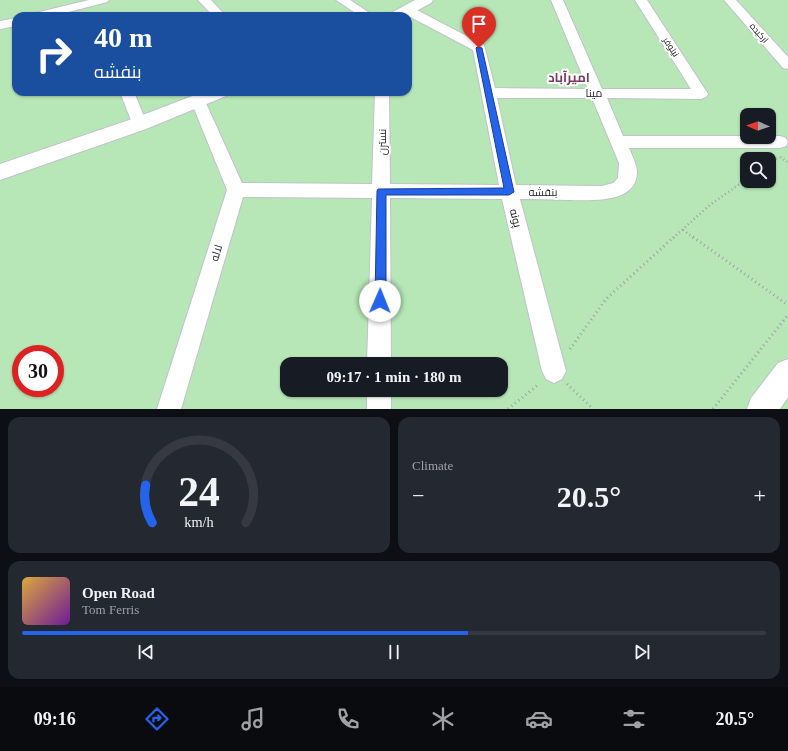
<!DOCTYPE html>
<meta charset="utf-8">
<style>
:root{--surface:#171b24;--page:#242831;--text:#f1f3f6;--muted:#9ea1a6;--line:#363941;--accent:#2563eb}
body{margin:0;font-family:"Times New Roman",Cairo,serif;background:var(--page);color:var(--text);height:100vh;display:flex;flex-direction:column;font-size:15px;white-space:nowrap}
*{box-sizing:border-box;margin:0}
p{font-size:13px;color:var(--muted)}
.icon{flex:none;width:22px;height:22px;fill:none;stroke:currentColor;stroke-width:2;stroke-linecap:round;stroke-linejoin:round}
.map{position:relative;height:409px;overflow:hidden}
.drawer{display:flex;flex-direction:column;gap:8px;padding:8px;background:#0d0f14;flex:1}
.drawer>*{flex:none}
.guide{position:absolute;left:12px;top:12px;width:400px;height:84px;border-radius:12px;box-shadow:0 1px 3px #0004;background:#1a4fa0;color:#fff;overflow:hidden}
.needle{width:26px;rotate:272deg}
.buttons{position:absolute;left:740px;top:108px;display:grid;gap:8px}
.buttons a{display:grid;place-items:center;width:36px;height:36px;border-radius:8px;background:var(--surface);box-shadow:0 1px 3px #0004;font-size:20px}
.speed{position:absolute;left:12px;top:345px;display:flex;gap:8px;font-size:20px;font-weight:700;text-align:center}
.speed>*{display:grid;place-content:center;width:52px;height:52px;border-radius:50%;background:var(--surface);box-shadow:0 1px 3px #0004;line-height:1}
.speed .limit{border:6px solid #d22;background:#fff;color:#111}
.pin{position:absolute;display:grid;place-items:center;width:34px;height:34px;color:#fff;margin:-41px -17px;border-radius:50% 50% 50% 0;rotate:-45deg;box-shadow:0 0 4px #0007}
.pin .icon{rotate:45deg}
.me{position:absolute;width:44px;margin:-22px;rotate:1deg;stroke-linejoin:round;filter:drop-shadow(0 0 3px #0008)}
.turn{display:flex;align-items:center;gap:14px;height:84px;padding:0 16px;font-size:18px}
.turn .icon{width:52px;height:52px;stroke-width:2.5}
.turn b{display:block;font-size:28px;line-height:34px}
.big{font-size:30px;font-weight:700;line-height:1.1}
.drawer .tile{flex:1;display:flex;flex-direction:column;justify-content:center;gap:6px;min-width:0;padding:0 14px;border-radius:12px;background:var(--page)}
.drawer .dial{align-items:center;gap:0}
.dial svg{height:104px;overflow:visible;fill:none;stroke:var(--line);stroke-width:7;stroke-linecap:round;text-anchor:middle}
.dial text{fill:var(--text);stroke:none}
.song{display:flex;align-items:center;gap:12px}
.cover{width:48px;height:48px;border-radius:6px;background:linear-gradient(135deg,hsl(40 70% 55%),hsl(280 70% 35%))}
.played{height:4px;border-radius:2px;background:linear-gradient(90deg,var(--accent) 60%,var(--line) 60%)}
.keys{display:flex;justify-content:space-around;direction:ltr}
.heat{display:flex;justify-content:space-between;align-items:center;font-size:22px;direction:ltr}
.drawer .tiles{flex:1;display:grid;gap:8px;grid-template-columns:1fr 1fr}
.tile:last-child{grid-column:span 2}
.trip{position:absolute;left:280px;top:357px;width:228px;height:40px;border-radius:12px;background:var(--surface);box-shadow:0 1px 3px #0004;font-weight:700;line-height:40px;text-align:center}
.tabs{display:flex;height:64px;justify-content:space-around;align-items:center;background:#090b0e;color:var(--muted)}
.tabs .icon{width:28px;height:28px}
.tabs .selected{color:var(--accent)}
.tabs b{font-size:18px;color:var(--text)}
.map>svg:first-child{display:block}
.green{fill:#b7e7b7;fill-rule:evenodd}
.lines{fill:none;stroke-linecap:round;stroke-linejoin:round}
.minor-casing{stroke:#c0c2ca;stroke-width:2}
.tertiary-casing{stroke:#c0c2ca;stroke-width:2}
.primary-casing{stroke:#c0c2ca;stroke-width:2}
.path-far1{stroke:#a0a1a7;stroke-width:2.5;stroke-dasharray:1 3;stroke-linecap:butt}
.path{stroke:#a0a1a7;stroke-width:3;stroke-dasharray:1 3.5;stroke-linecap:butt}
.minor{fill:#fff;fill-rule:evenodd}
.tertiary{fill:#fff;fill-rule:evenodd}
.primary{fill:#fff;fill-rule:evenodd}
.route{fill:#2563eb;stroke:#184099}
.labels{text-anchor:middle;stroke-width:4;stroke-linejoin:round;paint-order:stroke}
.far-street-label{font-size:9px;fill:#252528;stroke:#fff}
.street-label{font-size:11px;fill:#252528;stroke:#fff}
.far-district-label{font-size:13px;font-weight:bold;fill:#7a3b61;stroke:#fff}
</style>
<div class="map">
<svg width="788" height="409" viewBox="0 0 788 409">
<rect width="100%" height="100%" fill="#ebedf5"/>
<path class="green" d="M0,0H788V409H0ZM16,16H408V92H16ZM747,115H769V137H747ZM747,159H769V181H747ZM21,354H55V388H21ZM287,364H501V390H287Z"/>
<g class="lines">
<defs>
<g id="minor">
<path d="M89,0H109L107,2L53,16H33L35,13Z"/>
<path d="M198,0H211L226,16H213Z"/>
<path d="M336,0H350L374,16H360Z"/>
<path d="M551,0H563L602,89H691L635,0H647L708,94L706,97L701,99L607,98L623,136H780L786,138L788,142L786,146L780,148H629C632,155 636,163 637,171C638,205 588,200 566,200C551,199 535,199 520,199L566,371L562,379L554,383L546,379L542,371L502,199L390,198L391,364H367L372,198L243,197L181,409H157L227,190L191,101L193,98L198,96L203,98L205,101L242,183L372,184L375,92H389L390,184L499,185L473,50L403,13L401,10L403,7H411L484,45L495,88L588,89ZM497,98H592L619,163L618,178L613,183L602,186L516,185Z"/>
<path d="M724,0H736L788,57V69L783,68Z"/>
<path d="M16,18V26L0,29V21Z"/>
<path d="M120,92H134L147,124L144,128L139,129L134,128Z"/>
<rect x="367" y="390" width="24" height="19"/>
</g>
<g id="tertiary">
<path d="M415,0H433L431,3L407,16H389L391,13Z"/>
<path d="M203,92H229L226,96L146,129L0,180V164L132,119Z"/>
</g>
<path id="primary" d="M788,359V397L780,409H747L751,398L778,363Z"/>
</defs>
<use href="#minor" class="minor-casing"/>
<use href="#tertiary" class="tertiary-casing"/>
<use href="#primary" class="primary-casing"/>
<g class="path-far1">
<path d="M780,157L788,162"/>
<path d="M769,163L777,158"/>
<path d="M683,230L694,238"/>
<path d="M673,238L711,204L747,179"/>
</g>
<g class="path">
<path d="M693,237L788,305"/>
<path d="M570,349L606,299L674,237"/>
<path d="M567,384L593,409"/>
<path d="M508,409L539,384"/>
<path d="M713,409L788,315"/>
</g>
<use href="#minor" class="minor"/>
<use href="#tertiary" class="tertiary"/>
<use href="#primary" class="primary"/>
</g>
<path class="route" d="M477,47L482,48L514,192L509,195H386V301L384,305L380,306L376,305L375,301L377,191L378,189L504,188L476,48Z"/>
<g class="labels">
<g class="far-street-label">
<text transform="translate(759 33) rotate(49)" y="3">ارکیده</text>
<text transform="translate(671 47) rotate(57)" y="3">نیلوفر</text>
</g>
<g class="street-label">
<text x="594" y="97">مینا</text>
<text transform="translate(382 142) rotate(-90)" y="4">نسترن</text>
<text x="543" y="196">بنفشه</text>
<text transform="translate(516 218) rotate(76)" y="4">پونه</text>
<text transform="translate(216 253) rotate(-73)" y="4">لاله</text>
</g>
<g class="far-district-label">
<text x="569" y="82">امیرآباد</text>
</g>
</g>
</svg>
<div class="buttons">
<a><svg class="needle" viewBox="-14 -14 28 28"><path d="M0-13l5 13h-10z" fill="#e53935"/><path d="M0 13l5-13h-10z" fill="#9ea1a6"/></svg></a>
<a><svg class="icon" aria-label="search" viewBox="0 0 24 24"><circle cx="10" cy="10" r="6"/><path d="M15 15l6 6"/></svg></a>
</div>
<div class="speed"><div class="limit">30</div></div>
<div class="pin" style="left:479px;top:48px;background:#d93025"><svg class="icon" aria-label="arrive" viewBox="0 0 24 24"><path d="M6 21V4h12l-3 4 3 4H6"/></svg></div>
<svg class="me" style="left:380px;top:301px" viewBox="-20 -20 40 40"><circle r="19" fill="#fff"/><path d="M0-13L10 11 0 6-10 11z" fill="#2563eb"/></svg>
<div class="trip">09:17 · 1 min · 180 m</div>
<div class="guide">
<div class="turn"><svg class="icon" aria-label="right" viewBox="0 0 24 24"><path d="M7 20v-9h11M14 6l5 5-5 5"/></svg><div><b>40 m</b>بنفشه</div></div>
</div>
</div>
<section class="drawer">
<div class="tiles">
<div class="tile dial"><svg viewBox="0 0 100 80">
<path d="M14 69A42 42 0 1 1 86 69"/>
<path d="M14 69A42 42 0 0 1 9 40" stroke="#2563eb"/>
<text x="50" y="56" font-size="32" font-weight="700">24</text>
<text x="50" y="72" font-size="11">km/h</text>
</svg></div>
<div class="tile"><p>Climate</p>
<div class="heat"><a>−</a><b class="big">20.5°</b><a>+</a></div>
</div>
<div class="tile">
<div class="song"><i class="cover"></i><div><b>Open Road</b><p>Tom Ferris</p></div></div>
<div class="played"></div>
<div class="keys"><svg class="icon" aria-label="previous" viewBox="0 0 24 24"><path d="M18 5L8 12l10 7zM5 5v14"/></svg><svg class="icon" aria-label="pause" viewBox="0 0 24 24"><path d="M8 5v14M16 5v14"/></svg><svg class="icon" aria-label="next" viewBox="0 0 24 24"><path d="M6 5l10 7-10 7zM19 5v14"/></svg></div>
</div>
</div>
</section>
<nav class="tabs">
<b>09:16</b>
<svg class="icon selected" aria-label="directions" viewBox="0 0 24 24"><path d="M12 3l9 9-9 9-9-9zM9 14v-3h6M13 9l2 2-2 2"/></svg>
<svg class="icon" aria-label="music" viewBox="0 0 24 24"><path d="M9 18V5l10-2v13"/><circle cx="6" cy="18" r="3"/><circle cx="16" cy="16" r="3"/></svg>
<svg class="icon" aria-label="phone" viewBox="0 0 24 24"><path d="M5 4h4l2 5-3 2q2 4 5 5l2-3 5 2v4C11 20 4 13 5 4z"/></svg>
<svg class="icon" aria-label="climate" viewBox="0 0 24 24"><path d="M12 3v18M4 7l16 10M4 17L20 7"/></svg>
<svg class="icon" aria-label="car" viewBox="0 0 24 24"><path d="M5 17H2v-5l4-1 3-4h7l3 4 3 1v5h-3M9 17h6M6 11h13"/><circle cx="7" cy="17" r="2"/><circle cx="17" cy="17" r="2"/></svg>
<svg class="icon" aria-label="filters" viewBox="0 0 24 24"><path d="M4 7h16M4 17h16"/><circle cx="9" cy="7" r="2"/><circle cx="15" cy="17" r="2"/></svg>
<b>20.5°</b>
</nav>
